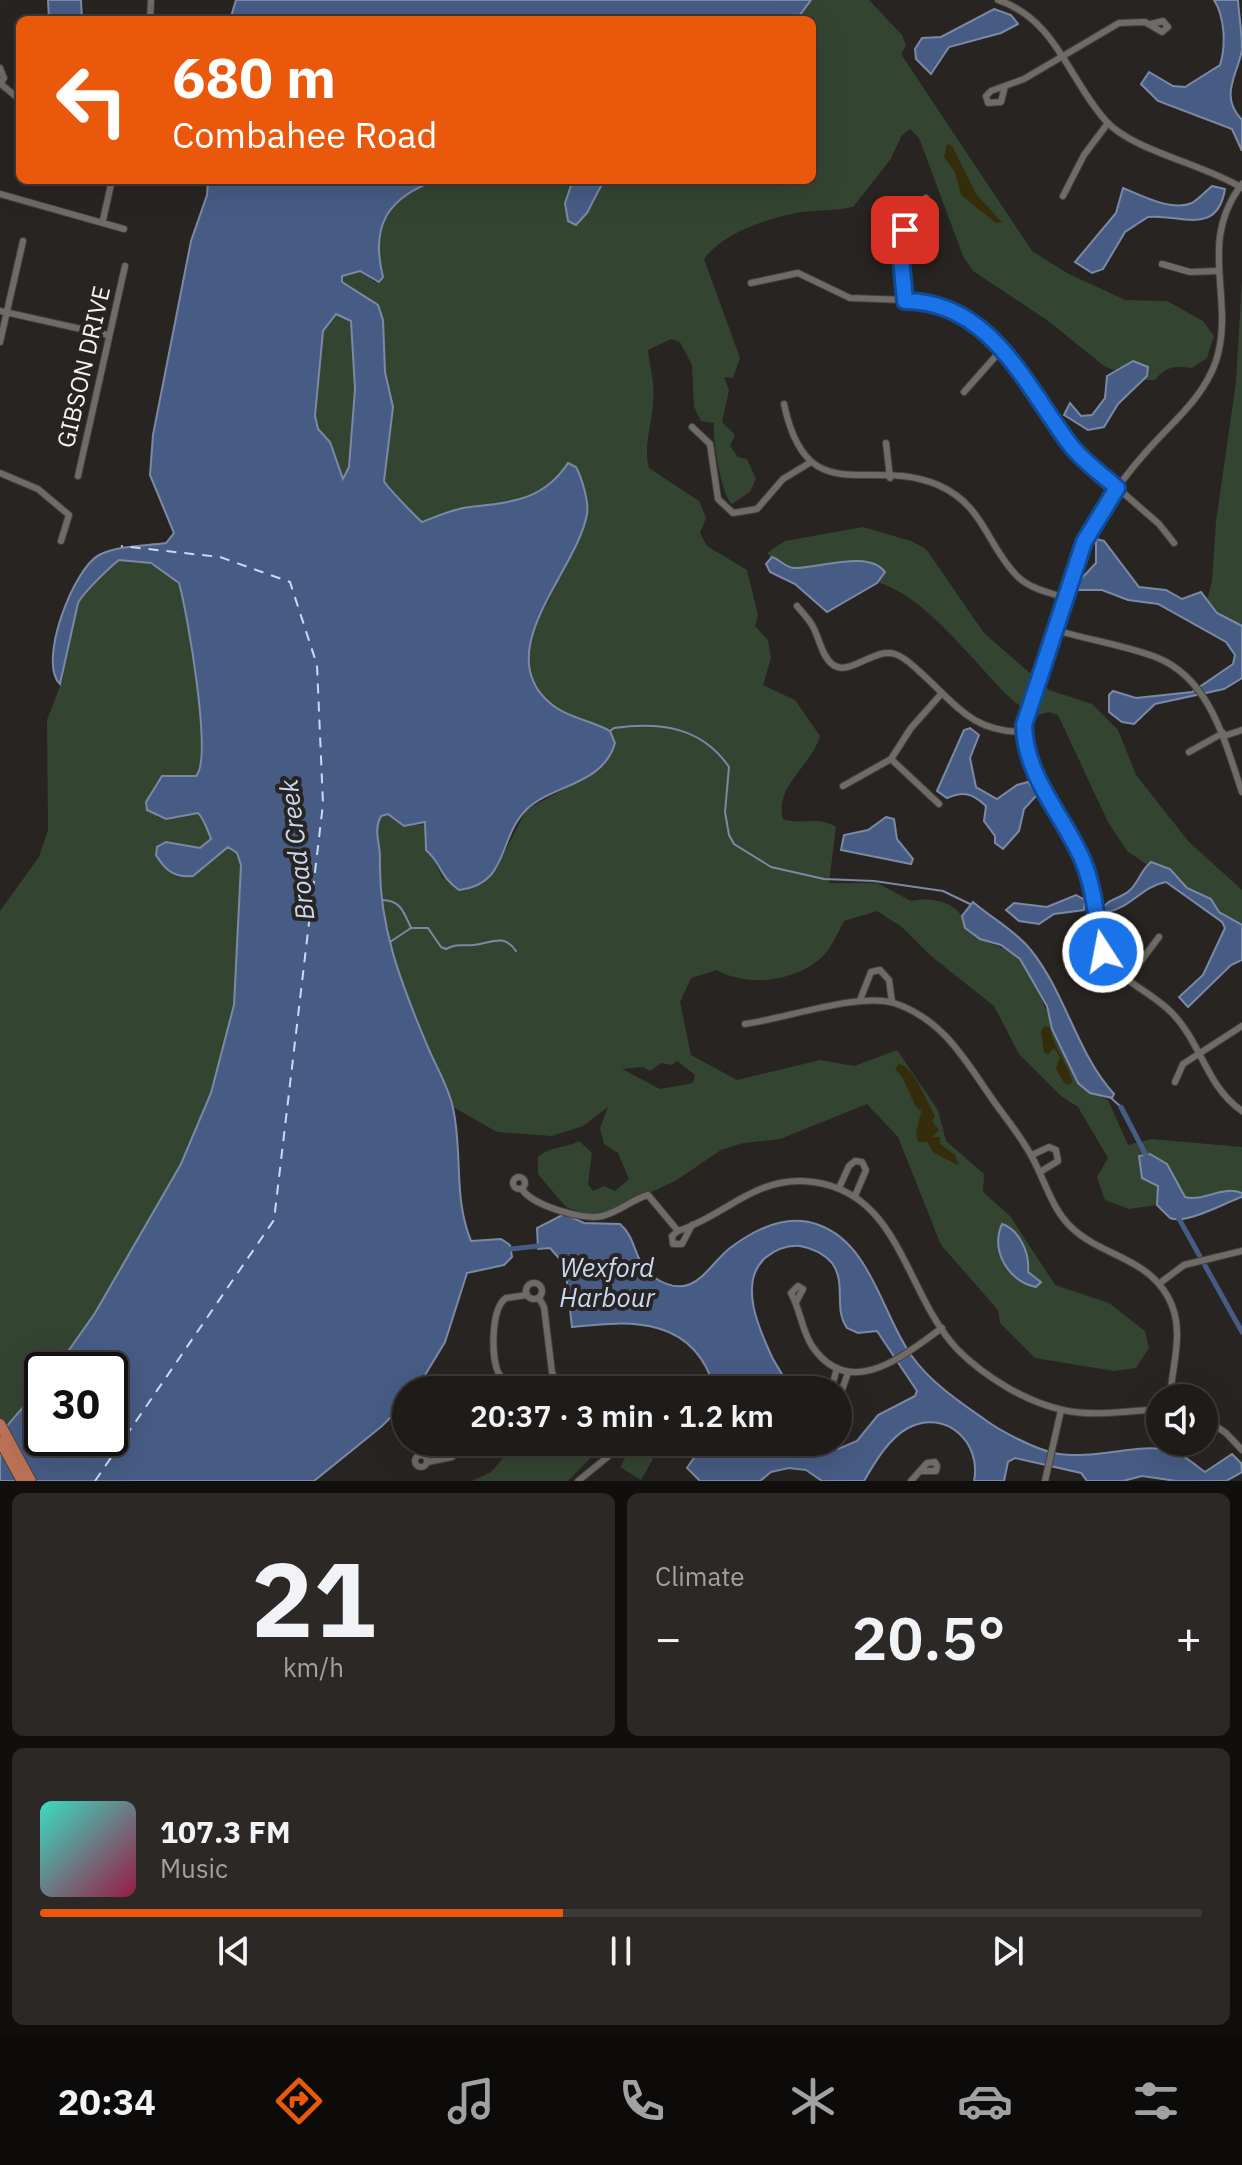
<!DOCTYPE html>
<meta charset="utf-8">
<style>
:root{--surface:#1e1b19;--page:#2b2826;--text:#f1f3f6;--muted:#a1a1a2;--line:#3c3938;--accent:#ea580c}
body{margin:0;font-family:"IBM Plex Sans",sans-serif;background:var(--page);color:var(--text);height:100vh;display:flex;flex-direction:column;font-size:30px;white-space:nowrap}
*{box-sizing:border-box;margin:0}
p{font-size:26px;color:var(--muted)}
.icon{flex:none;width:44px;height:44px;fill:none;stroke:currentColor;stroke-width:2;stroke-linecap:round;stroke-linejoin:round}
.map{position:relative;height:1481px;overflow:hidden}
.panel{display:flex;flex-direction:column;gap:12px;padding:12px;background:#100f0e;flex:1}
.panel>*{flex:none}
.guide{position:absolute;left:16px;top:16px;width:800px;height:168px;border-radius:12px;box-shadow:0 8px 32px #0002,0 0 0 2px var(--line);background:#ea580c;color:#fff;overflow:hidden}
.controls{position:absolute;left:1146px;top:1384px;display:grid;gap:16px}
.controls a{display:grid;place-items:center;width:72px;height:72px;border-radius:50%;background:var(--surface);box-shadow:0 8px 32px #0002,0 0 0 2px var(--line);font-size:40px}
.speed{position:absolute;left:24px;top:1352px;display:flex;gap:16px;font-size:40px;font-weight:700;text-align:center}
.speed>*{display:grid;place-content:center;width:104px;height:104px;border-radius:50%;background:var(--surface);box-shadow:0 8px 32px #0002,0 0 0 2px var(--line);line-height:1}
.speed .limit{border:4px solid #111;border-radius:12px;background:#fff;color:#111}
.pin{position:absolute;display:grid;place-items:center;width:68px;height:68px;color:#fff;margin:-34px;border-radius:16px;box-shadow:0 4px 12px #0006}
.me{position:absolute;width:88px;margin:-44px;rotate:349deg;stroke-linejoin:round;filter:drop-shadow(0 0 6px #0008)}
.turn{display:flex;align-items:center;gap:28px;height:168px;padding:0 24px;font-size:36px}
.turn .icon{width:104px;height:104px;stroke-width:2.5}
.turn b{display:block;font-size:56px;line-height:68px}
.big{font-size:60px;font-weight:600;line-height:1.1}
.panel .widget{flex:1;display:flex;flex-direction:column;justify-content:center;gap:12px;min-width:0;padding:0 28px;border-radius:12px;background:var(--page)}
.panel .dial{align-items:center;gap:0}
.dial b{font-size:104px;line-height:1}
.song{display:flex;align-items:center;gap:24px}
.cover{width:96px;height:96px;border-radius:12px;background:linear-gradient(135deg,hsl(170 70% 55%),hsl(340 70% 35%))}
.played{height:8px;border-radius:4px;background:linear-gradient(90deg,var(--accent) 45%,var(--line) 45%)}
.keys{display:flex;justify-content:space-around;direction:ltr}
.heat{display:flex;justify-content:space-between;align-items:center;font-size:44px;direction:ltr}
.panel .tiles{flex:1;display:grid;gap:12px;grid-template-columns:1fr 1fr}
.widget:last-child{grid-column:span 2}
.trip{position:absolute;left:392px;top:1376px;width:460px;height:80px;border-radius:40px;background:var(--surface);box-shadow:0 8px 32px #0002,0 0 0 2px var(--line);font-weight:600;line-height:80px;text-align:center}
.tabs{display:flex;height:128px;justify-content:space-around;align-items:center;background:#0c0b0a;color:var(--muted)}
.tabs .icon{width:56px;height:56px}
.tabs .on{color:var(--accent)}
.tabs b{font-size:36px;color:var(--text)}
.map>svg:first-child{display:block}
.green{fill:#334530;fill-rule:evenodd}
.sand{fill:#342c0b}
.water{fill:#475c85;stroke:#7c89a5;stroke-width:2;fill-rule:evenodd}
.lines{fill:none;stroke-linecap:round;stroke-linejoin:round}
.stream{stroke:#7c89a5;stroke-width:2}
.canal{stroke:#475c85;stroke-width:5}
.ferry{stroke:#cad9f4;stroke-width:2;stroke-dasharray:10 8;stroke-linecap:butt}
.minor-casing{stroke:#43403d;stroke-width:8}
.motorway-casing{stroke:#43403d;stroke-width:12}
.minor{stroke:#6f6b67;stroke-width:6}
.motorway{stroke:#bc7257;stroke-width:10}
.route-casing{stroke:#114b97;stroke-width:20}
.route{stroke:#1a73e8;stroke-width:14}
.labels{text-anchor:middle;stroke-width:8;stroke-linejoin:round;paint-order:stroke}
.street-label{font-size:24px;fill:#f6f3f1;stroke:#282421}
.water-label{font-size:26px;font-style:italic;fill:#cad9f4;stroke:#282421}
</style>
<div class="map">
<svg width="1242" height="1481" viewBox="0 0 1242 1481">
<rect width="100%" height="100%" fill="#282421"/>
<g class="green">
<path d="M811,0H869L902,35L906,46L901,54L1032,251L1067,273L1125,300L1167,301L1203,321L1214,336L1207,358L1192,368C1174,366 1166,366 1155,380H1138L1104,366L1047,320L973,271L963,256L919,138L910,129L902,135L890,160L853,207C835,211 819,210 801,212C769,218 724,232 704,259L740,358L733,378L724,377L729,390L722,422L735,435L730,446L738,457L747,459L756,479L750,492L732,504C721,495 712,437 714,423L701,421L694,407L692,365L680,342L671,339L648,350C650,368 655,384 653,402C652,426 643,445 649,468L699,501L706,518L700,533L707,546L747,570L758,615L755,626L768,640L771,658L763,685L795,700L820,736C811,767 774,786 783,819C802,826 817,815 836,827L829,883H877L911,901C926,897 952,900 961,915C964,921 962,926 968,931C987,949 1008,940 1027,970C1055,1012 1057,1080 1108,1100L1128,1145L1151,1139L1242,1147V1198C1219,1202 1200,1218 1177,1221L1157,1205L1129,1209L1105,1200L1097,1177L1108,1158L1078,1107L1061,1096L1019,1054L994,1006L931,956L902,927L877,911L844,921C838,932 830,951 820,959C793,982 746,987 717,970L691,978L680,1002L691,1055L737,1080L820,1060L854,1066L897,1050L938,1110L946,1141L984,1174L983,1192L1010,1216L1055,1285L1109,1303L1145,1331L1149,1348L1136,1368L1114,1371L1035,1358L1000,1323L998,1310L941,1245L898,1137L867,1104L780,1139L743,1143L721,1150L677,1180L606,1213L588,1215L566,1207L538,1174V1157C551,1146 564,1149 579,1141L592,1153L588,1184L593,1191L604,1186L615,1191L629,1179L618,1153L604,1144L600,1128L608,1107L583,1126L552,1136L497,1132L453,1107L389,948L378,891L380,852L376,825L381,816L388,814L404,826L428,824L424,840L443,879L496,869L526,810L593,773L600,725L559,710L546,701L533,679L527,655L530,633L549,600L587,511L568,464C543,501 511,502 470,507C454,508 438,517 422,522C417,518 386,486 384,481L393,407L385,372L383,320L361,293L342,282V275L360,271L375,282L383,277C352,155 498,180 573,180L565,203L587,213L604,180H812V20H796ZM677,1061L695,1075L693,1083L660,1089L622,1069L643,1067L650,1071L661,1063L672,1065Z"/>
<path d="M1242,279V634L1204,610L1212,582L1216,521L1236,382Z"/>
<path d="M336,314L351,320L355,389L349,467L343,479L330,442L318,429L315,416L323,331Z"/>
<path d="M863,527L911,541L926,549L984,633L1049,690L1092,704L1118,730L1136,775L1189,842L1242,890V940L1207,905L1127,851L1108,822L1058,715L1049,712L1035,716C1007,700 991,677 969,654C947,630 919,600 890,587C857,572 816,573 781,569L767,553L785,541Z"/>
<path d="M119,560C144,559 175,569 183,594C185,630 218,754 196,776L170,775L157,817L166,819L198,813L211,838L200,848L166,842L156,855C185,904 199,857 228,847L236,853L241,865L234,1005L211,1093L181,1164L95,1313L55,1370H42V1385L0,1434V911L39,857L48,830L47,720L62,681L78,603C83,593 110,567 119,560Z"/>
<path d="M517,1442H606L568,1481H472L491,1472Z"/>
<path d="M632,1446L653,1459L641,1480L620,1467Z"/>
</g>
<g class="sand">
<path d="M947,144L952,146L976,194L1002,222L996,223L961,195L955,172L944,157Z"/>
<path d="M1045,1026L1050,1028C1053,1046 1067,1062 1072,1081L1070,1085L1065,1084L1056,1069L1060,1057L1054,1048L1048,1055L1044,1052L1041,1031Z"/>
<path d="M899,1064C914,1066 927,1103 935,1116L932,1121L939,1130L932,1137H940V1144L955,1155L959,1166L933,1152L927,1142H918L916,1133L922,1108L919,1110C909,1099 908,1080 895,1069Z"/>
</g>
<g class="water">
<path d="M48,0H81L82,20H49Z"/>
<path d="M236,0H811L796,20H230Z"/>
<path d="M1214,0H1238C1239,16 1242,32 1242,50C1237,76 1219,96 1242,120V151L1232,129L1158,101L1141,84L1149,72L1173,86L1185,87L1220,65C1226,46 1225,17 1214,0Z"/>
<path d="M994,9L1011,15L1018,24L1001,33L949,47L931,74L916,59L915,49L922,38L941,37Z"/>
<path d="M208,180H437C388,197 370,225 383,277L379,282L360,271L342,276V282L378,305L383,320L385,372L393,407L384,481C386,486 417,518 422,522C438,516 455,508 470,507C511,502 543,501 568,463L576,467C582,478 589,502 587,514C577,571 489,651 550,703C567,718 591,720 610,731L615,743C603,785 554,784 527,809C497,838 510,884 459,890C438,875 443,865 426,850L425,822L404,826L388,814L381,816C373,831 380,842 380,858C378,925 401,983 427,1045C435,1065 449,1087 453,1108C463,1153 453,1197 471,1241L501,1239L510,1245L512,1257L504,1265L467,1273L445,1342L416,1390H406V1402L382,1426L314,1481H0V1434L42,1385V1438H110V1370H55L95,1313L181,1164L211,1093L234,1005L241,865L237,853L228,847L193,876C174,878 165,870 156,855L157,847L166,842L200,848L211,839C209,833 202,816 198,813L166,819L147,810L146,802L162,776H196C213,759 187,611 179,583L151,563L119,560C110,567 83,593 78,603L60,684C37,662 74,568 99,555C119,545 145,546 166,543L174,533L150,475L153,435L191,241L207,195ZM336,314L351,321L355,389L349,467L343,479L330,442L318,429L315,416L323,331Z"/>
<path d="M573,180H604L587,213L576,225L568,221L565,203Z"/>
<path d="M1212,186L1225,189C1217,238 1178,213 1148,217L1125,232L1103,269L1092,273L1075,262L1116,213L1123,188C1141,195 1172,212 1192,203C1199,199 1206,191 1212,186Z"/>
<path d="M1133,361L1148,367L1147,376L1118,404L1104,427L1088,430L1064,415L1070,403L1081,416L1092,415L1105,398L1107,376Z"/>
<path d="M1096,539L1104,541L1139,587L1166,590L1182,599L1201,592L1217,613L1242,626V678L1224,689L1155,704L1134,724L1122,722L1109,712V695L1113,691L1136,698L1192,692L1233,664L1235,655L1226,642L1158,604L1128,600L1102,590H1078L1081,579L1096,563Z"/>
<path d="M772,557C779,559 786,568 794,568C816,569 869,549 885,572L877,583L827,612L795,584L770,572L766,564Z"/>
<path d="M970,728L979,735L970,758L976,787L997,799L1017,785L1028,782L1037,795L1024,809L1019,831L1003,849L995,843V836L984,821L986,806C972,793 964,791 947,798L937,791L964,730Z"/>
<path d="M886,817L894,819L897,839L913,859L911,864L841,850L844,835L868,830Z"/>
<path d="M1151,862L1170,869L1187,888L1211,899L1219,912L1242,925V960L1231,965L1188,1007L1179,997L1203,975L1225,928L1222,922L1166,882C1142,886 1131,908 1107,912L1103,909C1106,899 1121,899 1130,890C1139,882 1140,871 1151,862Z"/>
<path d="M1076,895L1085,900L1084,910L1054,914L1039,924L1019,921L1006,910L1014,903L1047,907Z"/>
<path d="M973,902C990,917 1016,931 1030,949C1066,993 1076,1052 1114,1094L1112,1098L1090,1093L1078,1083L1052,1029L1047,1006L1020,959L1001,945L980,939L965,928L962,916Z"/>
<path d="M1150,1154L1167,1164L1185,1197C1204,1202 1223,1185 1242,1193V1197C1224,1203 1186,1225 1170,1218L1157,1205L1158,1186L1142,1178L1139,1156Z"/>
<path d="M564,1214L584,1223L620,1224C638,1239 633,1264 655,1278C694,1303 707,1266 730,1248C755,1229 788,1213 819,1225C871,1244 882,1314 911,1355C929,1381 958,1401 984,1419C1000,1431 1035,1449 1054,1453C1091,1461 1139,1443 1168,1450C1182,1453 1194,1464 1205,1472L1232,1454L1241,1463L1242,1472L1226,1481H1176L1142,1476L1123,1481H1087L1081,1473L1015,1458L1008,1462L1004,1481H974C982,1443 946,1408 908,1428C889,1438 875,1462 864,1481H822L806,1470L789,1468L771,1472L760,1481H700L687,1468L705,1442H808L838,1449L857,1441L878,1415L915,1396L917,1391L877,1331L858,1333L847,1328C833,1308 847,1284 832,1263C824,1254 812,1248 800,1246C787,1245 775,1250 765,1258C738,1283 759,1329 772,1357C778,1369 786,1377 788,1390H715C695,1317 633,1320 572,1327L565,1265L550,1248L538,1249L537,1228Z"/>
<path d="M1002,1224C1020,1230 1030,1254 1028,1272L1041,1282L1036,1287C1009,1282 990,1251 1002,1224Z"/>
</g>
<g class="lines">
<g class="stream">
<path d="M610,731L614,728C659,722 701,726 729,767L725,812L729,835L734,844L771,867L824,879L874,881L943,891L970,904"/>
<path d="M382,900C401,900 404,913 411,928"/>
<path d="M390,942L411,928H428L441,947L446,949C458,943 461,946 473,945C490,944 503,932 516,951"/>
<path d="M1110,1097L1121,1107"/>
</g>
<g class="canal">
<path d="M1121,1107L1148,1159"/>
<path d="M1178,1217L1242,1332"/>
<path d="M511,1249L538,1246"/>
</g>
<path class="ferry" d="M95,1481L274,1220L323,804L317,665L290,582L220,557L121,546"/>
<defs>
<g id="minor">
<path d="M998,0C1057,20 1068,79 1106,121C1133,151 1204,164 1242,188"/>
<path d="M150,20L151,0"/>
<path d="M0,68L4,78L0,84"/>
<path d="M1,84L20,100"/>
<path d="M1005,86L1001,102L988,103L986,96L991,91L1024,79L1119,23L1145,22L1162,32L1168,27L1163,21L1151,24"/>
<path d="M1242,184C1196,244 1236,299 1216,361C1203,399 1171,423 1146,452C1122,479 1100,510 1084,542L1024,725C1026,779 1067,817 1084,864C1094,893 1092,926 1104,953C1117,980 1152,992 1172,1013C1202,1044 1206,1086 1242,1111"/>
<path d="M0,194L124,229"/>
<path d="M1063,196L1084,155L1108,123"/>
<path d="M103,220L112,180"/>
<path d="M1162,264L1190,272L1218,271"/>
<path d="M751,283L798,273L850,298L933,301L951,310L1003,348L1075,451L1159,524L1174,543"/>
<path d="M905,301C900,253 897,240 926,198"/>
<path d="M0,311L108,335"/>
<path d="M0,342L23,241"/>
<path d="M964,392L1003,348"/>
<path d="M784,404C807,513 868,455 938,485C984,505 986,544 1017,576C1030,589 1050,593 1067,598"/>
<path d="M692,427L710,444L718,499L733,513L757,509L783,479L811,462"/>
<path d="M886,443L890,478"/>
<path d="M0,473L38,489L69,515L61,541"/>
<path d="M78,476L125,266"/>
<path d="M797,606C802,612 808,618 812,625C819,636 821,655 832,664C848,678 874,647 895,654C905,657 913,666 920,672C957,705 971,732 1024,732"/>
<path d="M1056,630C1088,640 1129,646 1158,658C1211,680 1225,743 1242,792"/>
<path d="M1224,736L1242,730"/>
<path d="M1189,752L1223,733"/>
<path d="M891,759L939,804"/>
<path d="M843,786L891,759L911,728L942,693"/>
<path d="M1128,978L1159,937"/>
<path d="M860,1000L871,972L880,970L889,980L892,1002"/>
<path d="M745,1024C784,1019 859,992 894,1003C945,1020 966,1062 995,1103C1008,1121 1023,1139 1033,1159C1045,1181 1052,1209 1071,1227C1101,1256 1146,1257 1168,1297C1186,1329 1172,1364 1170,1398"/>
<path d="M1175,1082L1183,1064L1242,1026"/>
<path d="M1032,1155L1049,1147L1056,1150L1058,1161L1040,1172"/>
<circle cx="519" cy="1183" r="6"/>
<path d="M839,1188L849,1166L855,1161L862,1162L866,1170L855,1196"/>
<path d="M522,1189C531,1205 584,1221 602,1216C619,1212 633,1199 648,1195L678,1231"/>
<path d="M692,1225L682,1244H673L672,1236L678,1231C722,1217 752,1180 801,1181C901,1184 903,1293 958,1350C985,1377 1026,1402 1063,1410C1094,1417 1128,1411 1160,1409"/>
<path d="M1160,1283L1184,1265L1242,1251"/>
<circle cx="534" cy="1291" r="8"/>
<path d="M539,1298L544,1307L552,1372L559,1390"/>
<path d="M796,1302L803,1289L798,1286L791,1293C800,1309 802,1331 812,1346C850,1402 904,1355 942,1328"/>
<path d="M512,1385L528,1390"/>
<path d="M508,1390L512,1385C506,1381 501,1379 498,1372C491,1356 491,1308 506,1298L527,1295"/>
<path d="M570,1390L600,1386L610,1390"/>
<path d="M831,1390L837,1368"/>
<path d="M838,1401L848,1373"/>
<path d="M1204,1418L1226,1433L1242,1450"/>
<circle cx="421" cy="1461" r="6"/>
<path d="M428,1462L452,1457L466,1442"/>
<path d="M578,1481L610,1455L617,1442"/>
<path d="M911,1481L927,1463L935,1462L937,1466L936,1471H923"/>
<path d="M1045,1481L1061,1410"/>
</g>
<g id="motorway">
<path d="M0,1424L31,1481"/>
<path d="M0,1441L22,1481"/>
</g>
</defs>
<use href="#minor" class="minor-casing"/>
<use href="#motorway" class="motorway-casing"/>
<use href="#minor" class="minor"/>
<use href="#motorway" class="motorway"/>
</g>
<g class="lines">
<defs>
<path id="route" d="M905,230L900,247L905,301C992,301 1027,389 1072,447C1085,463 1103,475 1117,488L1084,542L1024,725C1025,777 1064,816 1083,861C1095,890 1096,922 1103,952"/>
</defs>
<use href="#route" class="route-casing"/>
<use href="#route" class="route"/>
</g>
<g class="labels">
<g class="street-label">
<text transform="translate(84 367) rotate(-77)" y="8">GIBSON DRIVE</text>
</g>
<g class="water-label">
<text transform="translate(297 850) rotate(-97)" y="9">Broad Creek</text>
<text x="607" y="1277">Wexford<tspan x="607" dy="30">Harbour</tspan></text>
</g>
</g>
</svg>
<div class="controls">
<a><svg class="icon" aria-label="sound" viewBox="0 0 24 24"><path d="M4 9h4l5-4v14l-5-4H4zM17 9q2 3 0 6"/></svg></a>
</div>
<div class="speed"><div class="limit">30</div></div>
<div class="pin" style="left:905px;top:230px;background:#d93025"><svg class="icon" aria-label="arrive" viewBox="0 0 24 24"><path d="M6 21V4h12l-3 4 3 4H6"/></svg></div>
<svg class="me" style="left:1103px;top:952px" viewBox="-20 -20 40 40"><circle r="17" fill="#1a73e8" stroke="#fff" stroke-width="3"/><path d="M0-11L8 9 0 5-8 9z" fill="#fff"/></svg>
<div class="trip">20:37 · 3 min · 1.2 km</div>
<div class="guide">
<div class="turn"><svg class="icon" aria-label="left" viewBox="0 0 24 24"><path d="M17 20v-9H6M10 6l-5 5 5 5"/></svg><div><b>680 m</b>Combahee Road</div></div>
</div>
</div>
<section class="panel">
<div class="tiles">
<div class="widget dial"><b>21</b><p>km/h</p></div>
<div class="widget"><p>Climate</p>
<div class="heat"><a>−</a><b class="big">20.5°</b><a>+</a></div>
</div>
<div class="widget">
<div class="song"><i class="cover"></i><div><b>107.3 FM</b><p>Music</p></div></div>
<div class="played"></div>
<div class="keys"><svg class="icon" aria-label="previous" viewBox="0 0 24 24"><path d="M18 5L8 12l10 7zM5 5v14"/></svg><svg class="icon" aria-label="pause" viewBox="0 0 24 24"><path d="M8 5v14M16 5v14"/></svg><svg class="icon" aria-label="next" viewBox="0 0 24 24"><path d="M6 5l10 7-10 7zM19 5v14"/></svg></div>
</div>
</div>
</section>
<nav class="tabs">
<b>20:34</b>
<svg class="icon on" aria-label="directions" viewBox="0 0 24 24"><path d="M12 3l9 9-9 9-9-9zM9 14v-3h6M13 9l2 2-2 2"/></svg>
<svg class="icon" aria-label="music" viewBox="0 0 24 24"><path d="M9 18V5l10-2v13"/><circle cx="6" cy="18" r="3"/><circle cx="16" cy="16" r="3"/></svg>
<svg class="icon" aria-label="phone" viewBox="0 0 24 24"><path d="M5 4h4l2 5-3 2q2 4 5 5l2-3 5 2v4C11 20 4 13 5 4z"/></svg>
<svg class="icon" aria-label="climate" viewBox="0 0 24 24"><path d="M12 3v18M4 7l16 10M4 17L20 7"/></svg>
<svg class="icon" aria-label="car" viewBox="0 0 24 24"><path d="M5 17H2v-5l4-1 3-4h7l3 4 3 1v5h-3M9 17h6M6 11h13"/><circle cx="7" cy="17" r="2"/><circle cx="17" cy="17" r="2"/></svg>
<svg class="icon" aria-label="filters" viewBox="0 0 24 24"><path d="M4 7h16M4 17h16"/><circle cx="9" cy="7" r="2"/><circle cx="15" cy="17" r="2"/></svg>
</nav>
